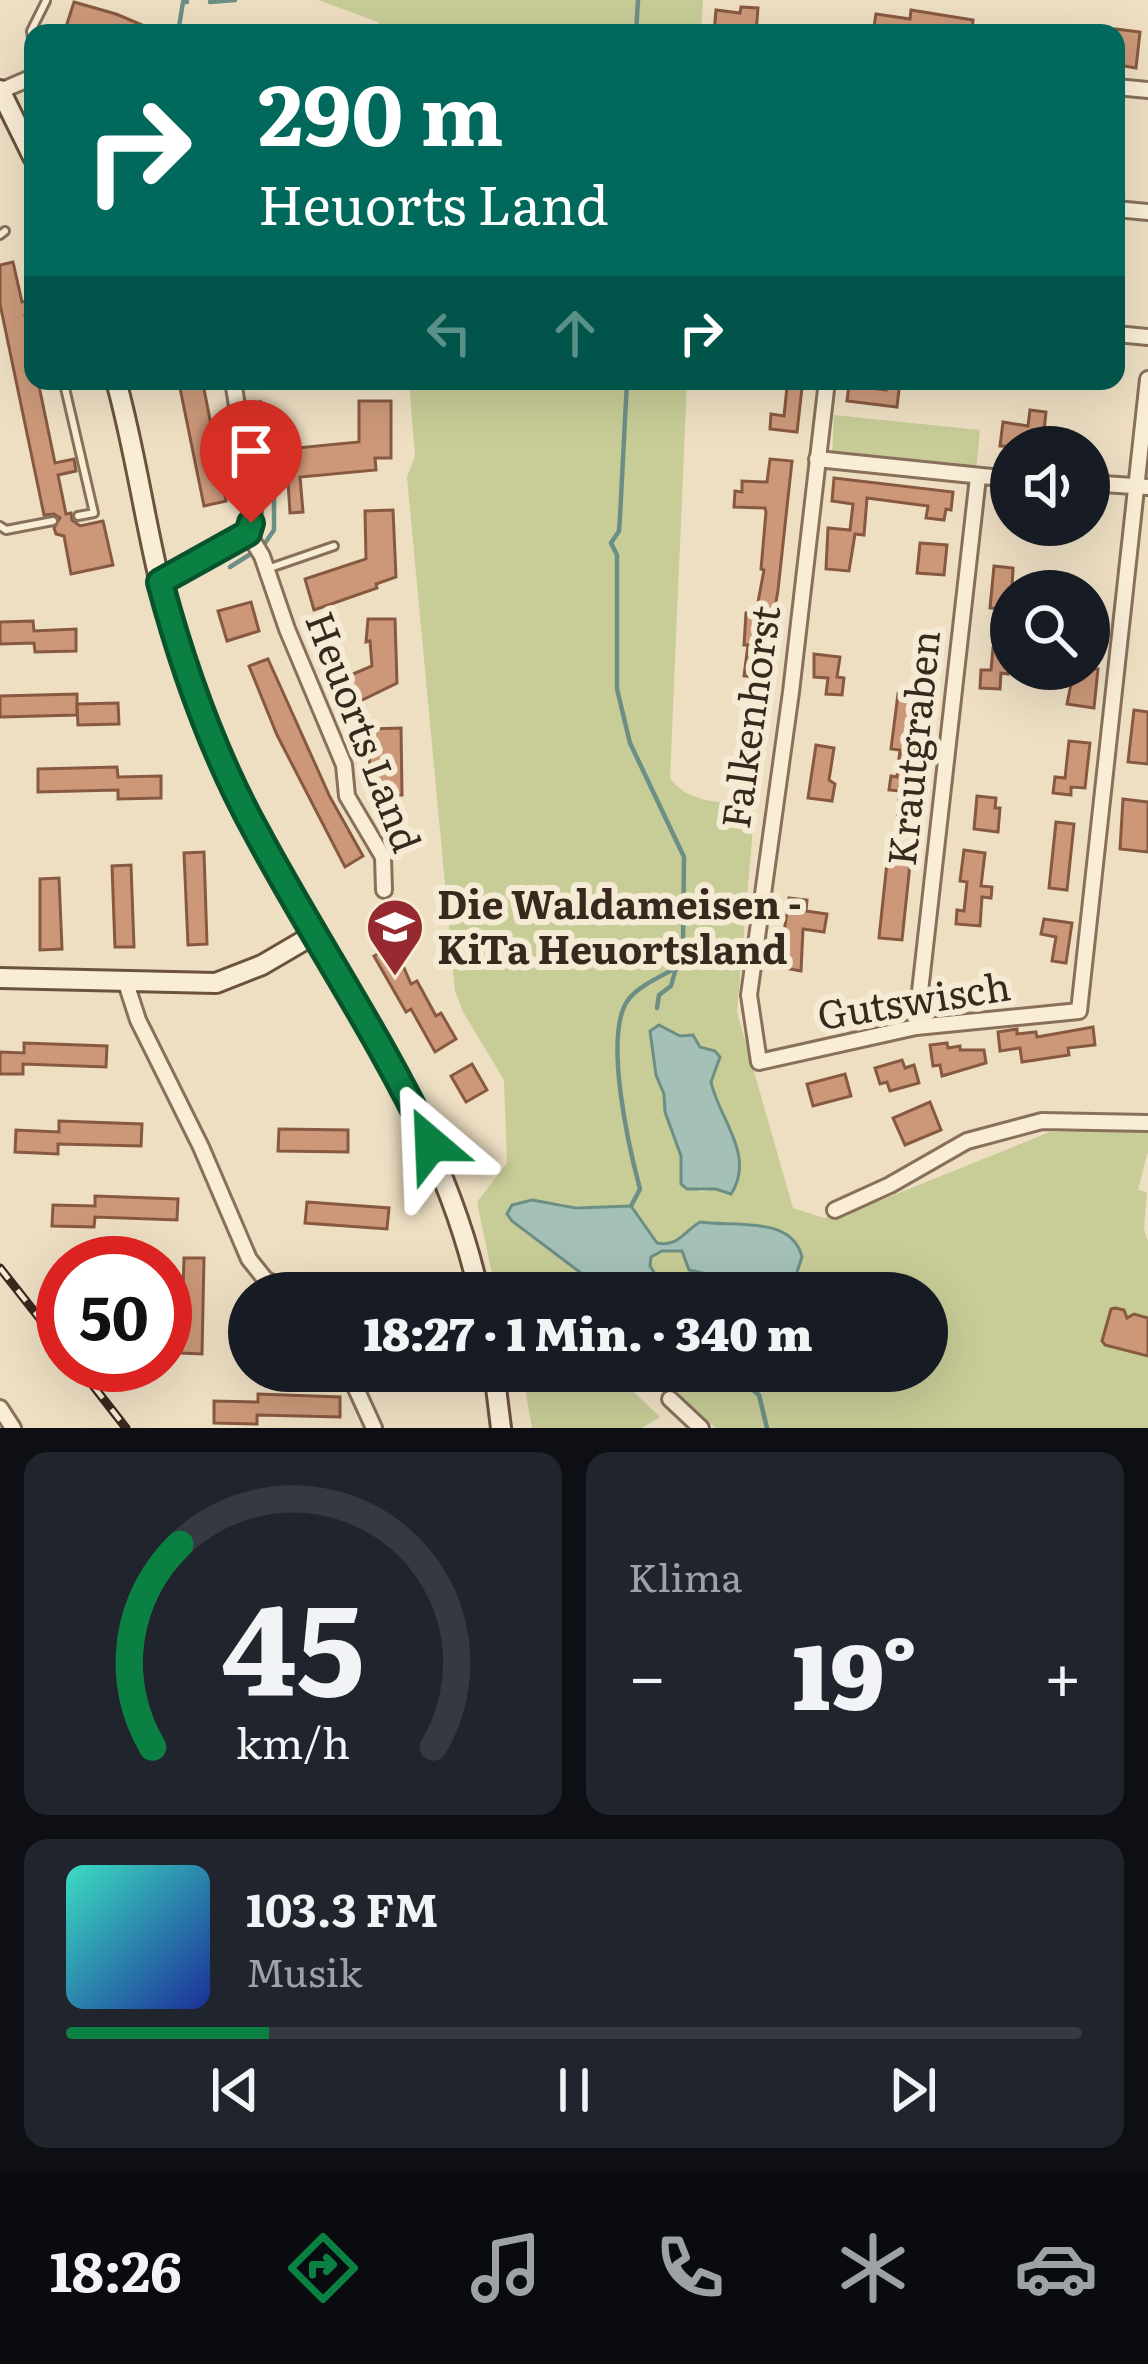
<!DOCTYPE html>
<html lang="de">
<meta charset="utf-8">
<style>
:root{--surface:#171b24;--page:#20242c;--text:#f1f3f6;--muted:#9ea1a6;--line:#363941;--accent:#0b8043}
body{margin:0;font-family:Literata,serif;background:var(--page);color:var(--text);height:100vh;display:flex;flex-direction:column;font-size:45px;white-space:nowrap}
*{box-sizing:border-box;margin:0}
p{font-size:39px;color:var(--muted)}
.icon{flex:none;width:66px;height:66px;fill:none;stroke:currentColor;stroke-width:2;stroke-linecap:round;stroke-linejoin:round}
.map{position:relative;height:1428px;overflow:hidden}
.side{display:flex;flex-direction:column;gap:24px;padding:24px;background:#0d0f14;flex:1}
.side>*{flex:none}
.hud{position:absolute;left:24px;top:24px;width:1101px;height:366px;border-radius:24px;box-shadow:0 12px 48px #0002;background:#00695c;color:#fff;overflow:hidden}
.buttons{position:absolute;left:990px;top:426px;display:grid;gap:24px}
.buttons a{display:grid;place-items:center;width:120px;height:120px;border-radius:50%;background:var(--surface);box-shadow:0 12px 48px #0002;font-size:60px}
.speed{position:absolute;left:36px;top:1236px;display:flex;gap:24px;font-size:60px;font-weight:700;text-align:center}
.speed>*{display:grid;place-content:center;width:156px;height:156px;border-radius:50%;background:var(--surface);box-shadow:0 12px 48px #0002;line-height:1}
.speed .limit{border:18px solid #d22;background:#fff;color:#111}
.pin{position:absolute;display:grid;place-items:center;width:102px;height:102px;color:#fff;margin:-123px -51px;border-radius:50% 50% 50% 0;rotate:-45deg;box-shadow:0 0 12px #0007}
.pin .icon{rotate:45deg}
.me{position:absolute;width:132px;margin:-66px;rotate:334deg;stroke-linejoin:round;filter:drop-shadow(0 0 9px #0008)}
.turn{display:flex;align-items:center;gap:42px;height:252px;padding:0 36px;font-size:54px}
.turn .icon{width:156px;height:156px;stroke-width:2.5}
.turn b{display:block;font-size:84px;line-height:102px}
.lanes{display:flex;align-items:center;height:114px;padding:0 36px;background:#0003;justify-content:center;gap:60px;direction:ltr}
.lanes .off{opacity:.35}
.big{font-size:90px;font-weight:800;line-height:1.1}
.side .widget{flex:1;display:flex;flex-direction:column;justify-content:center;gap:18px;min-width:0;padding:0 42px;border-radius:24px;background:var(--page)}
.side .dial{align-items:center;gap:0}
.dial svg{height:312px;overflow:visible;fill:none;stroke:var(--line);stroke-width:7;stroke-linecap:round;text-anchor:middle}
.dial text{fill:var(--text);stroke:none}
.song{display:flex;align-items:center;gap:36px}
.cover{width:144px;height:144px;border-radius:18px;background:linear-gradient(135deg,hsl(170 70% 55%),hsl(230 70% 35%))}
.played{height:12px;border-radius:6px;background:linear-gradient(90deg,var(--accent) 20%,var(--line) 20%)}
.keys{display:flex;justify-content:space-around;direction:ltr}
.heat{display:flex;justify-content:space-between;align-items:center;font-size:66px;direction:ltr}
.side .tiles{flex:1;display:grid;gap:24px;grid-template-columns:1fr 1fr}
.widget:last-child{grid-column:span 2}
.trip{position:absolute;left:228px;top:1272px;width:720px;height:120px;border-radius:60px;background:var(--surface);box-shadow:0 12px 48px #0002;font-weight:800;line-height:120px;text-align:center}
.menu{display:flex;height:192px;justify-content:space-around;align-items:center;background:#090b0e;color:var(--muted)}
.menu .icon{width:84px;height:84px}
.menu .active{color:var(--accent)}
.menu b{font-size:54px;color:var(--text)}
.map>svg:first-child{display:block}
.green{fill:#c8cc97;fill-rule:evenodd}
.water{fill:#a5c1b7;stroke:#6c8f85;stroke-width:3}
.lines{fill:none;stroke-linecap:round;stroke-linejoin:round}
.stream{stroke:#6c8f85;stroke-width:4.5}
.building{fill:#cc9879;stroke:#875940;stroke-width:3}
.lane-casing{stroke:#88705a;stroke-width:12}
.street-casing{stroke:#88705a;stroke-width:20}
.secondary-casing{stroke:#6a523d;stroke-width:24}
.lane{stroke:#f9edd6;stroke-width:6}
.street{stroke:#f9edd6;stroke-width:14}
.secondary{stroke:#f9edd6;stroke-width:18}
.rail-casing{stroke:#38291e;stroke-width:9}
.rail{stroke:#f5ead3;stroke-width:4.5;stroke-dasharray:14;stroke-linecap:butt}
.route-casing{stroke:#07532c;stroke-width:30}
.route{stroke:#0b8043;stroke-width:21}
.labels{text-anchor:middle;stroke-width:12;stroke-linejoin:round;paint-order:stroke}
.street-label{font-size:39px;fill:#38291e;stroke:#f5ead3}
.poi-label{font-size:39px;font-weight:bold;fill:#38291e;stroke:#f5ead3;text-anchor:start}
</style>
<div class="map">
<svg width="1148" height="1428" viewBox="0 0 1148 1428">
<rect width="100%" height="100%" fill="#eedfc3"/>
<g class="green">
<path d="M318,0H703L701,33H379L378,22Z"/>
<path d="M409,381H687L670,778C689,805 725,802 755,805L737,1012L793,1208L824,1218L849,1213L1050,1132L1148,1130V1151L1138,1190L1147,1192L1144,1229L1148,1241V1428H716L647,1371H927V1293H790L802,1258L756,1224L700,1222C683,1232 679,1247 657,1243C626,1193 601,1215 556,1202L519,1228L581,1273L621,1288L625,1293H496L477,1202L507,1163L504,1080L463,1012L455,991L407,477L415,456ZM668,1032L715,1051L720,1056L711,1082L737,1145V1184L701,1192L681,1184V1156L665,1112Z"/>
<path d="M834,415L980,430L976,471L832,455Z"/>
<path d="M662,1251H682L718,1287V1293H667L650,1266L651,1257Z"/>
<path d="M522,1371H612L660,1417L642,1428H532Z"/>
</g>
<g class="water">
<path d="M659,1025L680,1036L693,1035L700,1047L715,1051L720,1057L711,1082C719,1119 756,1155 731,1194L716,1189H687L681,1184V1156L665,1112L664,1094L656,1075L650,1031Z"/>
<path d="M532,1200L576,1208L631,1206L657,1243C679,1247 683,1232 700,1222C733,1227 792,1215 802,1257L790,1293H718V1287L707,1274L689,1270L682,1251H662L651,1257L650,1266L667,1293H625L621,1288L581,1273L512,1221L507,1214L512,1205Z"/>
</g>
<g class="lines">
<g class="stream">
<path d="M210,2L235,0"/>
<path d="M178,33L183,2H187"/>
<path d="M636,33L638,0"/>
<path d="M256,381L257,386"/>
<path d="M627,381L620,517L619,531L611,543L617,555V689L630,743L684,857L683,943L671,986L659,995L657,1008"/>
<path d="M260,402L272,482"/>
<path d="M263,546L274,530V496"/>
<path d="M230,567L249,555"/>
<path d="M631,1206L640,1189C629,1148 603,1035 628,1000C638,986 662,976 676,968"/>
<path d="M730,1371L759,1395L767,1428"/>
</g>
</g>
<g class="building">
<path d="M74,2L116,14L161,33H64Z"/>
<path d="M741,7L758,8L756,33H714L716,10L740,13Z"/>
<path d="M911,10L973,20L972,33H873L876,14L910,19Z"/>
<path d="M1116,29L1140,32L1136,68L1118,65L1120,44L1116,43Z"/>
<path d="M13,262L22,302L33,300V314L25,315L33,355V381H38L55,463L74,459L76,471L58,475L66,514L71,513L72,520L80,526L103,521L113,565L71,574L64,536L56,534L54,528L60,518L54,514L44,515L0,304V265Z"/>
<path d="M887,381H900L897,407L847,401L849,385L886,390Z"/>
<path d="M203,384L226,501L204,506L180,388Z"/>
<path d="M787,387L802,388L797,432L770,429L771,414L784,416Z"/>
<path d="M359,401H391V458H375L376,470L300,477L303,512L290,513L286,449L359,442Z"/>
<path d="M1030,410L1046,412L1044,431L1033,430L1030,447L1000,446L1003,422L1028,426Z"/>
<path d="M770,459L792,461L778,590L774,614L771,613L766,678L744,676L748,645H744L746,613H756L764,570L761,569L766,512L765,508L734,507L735,491L742,492V481L767,482Z"/>
<path d="M834,478L953,492L951,510L946,509L944,520L926,518L928,506L867,498L864,535L855,534L849,571L826,569L828,528L850,530L853,504L832,501Z"/>
<path d="M393,510L396,577L376,584L377,588L314,610L305,579L366,559L365,511Z"/>
<path d="M920,543L947,545L944,575L917,573Z"/>
<path d="M994,566L1013,568L1011,610L990,608Z"/>
<path d="M251,602L259,631L227,641L218,611Z"/>
<path d="M368,619H395L397,683L352,705L341,679L372,666L370,641L366,642Z"/>
<path d="M33,621L34,631L76,629V651L35,652L34,643L0,644V622Z"/>
<path d="M993,648L1011,650L1008,674L1001,673L1000,689L980,688L981,670H991Z"/>
<path d="M814,654L840,657L837,677L844,678L842,695L826,694L828,678L814,677Z"/>
<path d="M268,659L330,797L363,856L345,867L277,735L249,666Z"/>
<path d="M1083,669H1098L1094,708L1067,704L1073,674L1082,675Z"/>
<path d="M77,694V715L0,717V696Z"/>
<path d="M898,694L919,696L915,737H919L917,757H920L913,832L896,830L900,791L889,790L891,776L897,777L900,750L891,749Z"/>
<path d="M118,703L119,724L78,725L77,704Z"/>
<path d="M1134,710L1148,712V764L1128,762Z"/>
<path d="M401,728L402,795H370L369,729Z"/>
<path d="M1069,741L1090,743L1085,788L1071,787V795L1053,793L1055,777L1065,778Z"/>
<path d="M816,745L834,748L829,780L835,784L832,801L808,798Z"/>
<path d="M117,767L118,777L161,776V798L118,799V790L38,792V769Z"/>
<path d="M977,796L996,798L995,808H1000L998,832L974,829Z"/>
<path d="M1123,799L1148,802V852L1120,849Z"/>
<path d="M1056,822L1074,824L1067,890L1049,888Z"/>
<path d="M964,850L985,853L981,886L992,887L991,898L982,897L980,926L956,924L957,910L964,911L967,882L960,881Z"/>
<path d="M204,852L207,944L188,945L184,853Z"/>
<path d="M888,853L911,855L902,940L879,938Z"/>
<path d="M131,865L134,947H115L112,866Z"/>
<path d="M59,878L62,949L40,950V879Z"/>
<path d="M789,898L807,900L806,911L827,914L824,932L803,929L801,971L779,967Z"/>
<path d="M1044,919L1072,923L1066,963L1052,961L1056,937L1041,934Z"/>
<path d="M394,945L411,984L417,981L436,1016L441,1013L456,1039L435,1052L411,1009L406,1012L374,956Z"/>
<path d="M1093,1027L1095,1045L1068,1048L1069,1055L1022,1062L1020,1048L1000,1051L998,1032L1017,1029V1034L1036,1032L1037,1037Z"/>
<path d="M24,1043L107,1046L106,1067L23,1064V1074H0V1052L24,1053Z"/>
<path d="M947,1043L948,1048L960,1046V1050H984L986,1063L942,1076L940,1065L933,1066L930,1045Z"/>
<path d="M902,1060L905,1068L914,1065L919,1083L890,1091L887,1082L880,1084L875,1068Z"/>
<path d="M472,1064L487,1090L466,1102L451,1076Z"/>
<path d="M845,1074L851,1096L813,1106L807,1084Z"/>
<path d="M930,1102L941,1130L905,1145L893,1118Z"/>
<path d="M59,1121L142,1124L141,1146L58,1144V1154L15,1152L16,1130L59,1132Z"/>
<path d="M279,1129L348,1130V1152L278,1151Z"/>
<path d="M95,1196L178,1199L177,1220L95,1217L94,1227L52,1226L53,1205L95,1206Z"/>
<path d="M307,1202L389,1208L387,1229L305,1223Z"/>
<path d="M184,1258H204L202,1354L181,1353Z"/>
<path d="M339,1279L422,1282V1293H338Z"/>
<path d="M1115,1308L1124,1310L1127,1318L1134,1314L1148,1318V1356L1105,1345L1102,1341L1111,1309Z"/>
<path d="M258,1394L340,1397V1417L257,1415V1424L214,1423V1401L258,1402Z"/>
</g>
<g class="lines">
<defs>
<g id="lane">
<path d="M33,45L31,31L46,1"/>
<path d="M0,235L5,231"/>
<path d="M65,388L94,513L78,516"/>
<path d="M0,526L6,530L53,521"/>
<path d="M270,568L334,546"/>
</g>
<g id="street">
<path d="M1116,87L1148,90"/>
<path d="M0,91L33,77"/>
<path d="M1116,209L1148,212"/>
<path d="M1116,334L1148,337"/>
<path d="M827,381L791,692L749,995L759,1062L916,1027L1079,1011L1148,379"/>
<path d="M817,459L1011,479"/>
<path d="M1089,483L1148,487"/>
<path d="M248,533L262,556L287,629L344,765L347,796L383,857L384,890"/>
<path d="M160,582L248,533L254,511L233,381"/>
<path d="M126,983L138,1020L201,1147L249,1259L265,1279L291,1293"/>
<path d="M916,1027L978,477"/>
<path d="M835,1210L890,1185L967,1141L1042,1121L1148,1123"/>
<path d="M348,1371L374,1428"/>
<path d="M670,1399L701,1428"/>
<path d="M0,1408L13,1428"/>
</g>
<g id="secondary">
<path d="M0,90L33,157"/>
<path d="M116,381C135,449 144,518 161,587C182,669 214,750 253,826C333,984 440,1116 479,1293"/>
<path d="M0,978L216,983L262,965L315,934"/>
<path d="M494,1371L501,1428"/>
</g>
</defs>
<use href="#lane" class="lane-casing"/>
<use href="#street" class="street-casing"/>
<use href="#secondary" class="secondary-casing"/>
<use href="#lane" class="lane"/>
<use href="#street" class="street"/>
<use href="#secondary" class="secondary"/>
<defs>
<g id="rail">
<path d="M0,1268L63,1348"/>
<path d="M77,1365L126,1428"/>
</g>
</defs>
<use href="#rail" class="rail-casing"/>
<use href="#rail" class="rail"/>
</g>
<g class="lines">
<defs>
<path id="route" d="M251,523L248,533L160,582C183,668 213,753 256,831C312,936 380,1036 431,1144"/>
</defs>
<use href="#route" class="route-casing"/>
<use href="#route" class="route"/>
</g>
<defs>
<symbol id="school-pin" viewBox="-11 -11 22 30"><path d="M0 17L-7.5 6A9.5 9.5 0 1 1 7.5 6Z" fill="#962a30" stroke="#f5ead3"/><path d="M0-5L7-2L0 1L-7-2ZM-4 1L0 2.5L4 1V4Q0 6-4 4Z" fill="#fff"/></symbol>
</defs>
<g fill-rule="evenodd">
<use href="#school-pin" x="362" y="894" width="66" height="90"/>
</g>
<g class="labels">
<g class="street-label">
<text transform="translate(751 717) rotate(-82)" y="14">Falkenhorst</text>
<text transform="translate(363 732) rotate(69)" y="14">Heuorts Land</text>
<text transform="translate(914 748) rotate(-84)" y="14">Krautgraben</text>
<text transform="translate(914 1001) rotate(-9)" y="14">Gutswisch</text>
</g>
<g class="poi-label">
<text x="437" y="919">Die Waldameisen -<tspan x="437" dy="45">KiTa Heuortsland</tspan></text>
</g>
</g>
</svg>
<div class="buttons">
<a><svg class="icon" aria-label="sound" viewBox="0 0 24 24"><path d="M4 9h4l5-4v14l-5-4H4zM17 9q2 3 0 6"/></svg></a>
<a><svg class="icon" aria-label="search" viewBox="0 0 24 24"><circle cx="10" cy="10" r="6"/><path d="M15 15l6 6"/></svg></a>
</div>
<div class="speed"><div class="limit">50</div></div>
<div class="pin" style="left:251px;top:523px;background:#d93025"><svg class="icon" aria-label="arrive" viewBox="0 0 24 24"><path d="M6 21V4h12l-3 4 3 4H6"/></svg></div>
<svg class="me" style="left:431px;top:1144px" viewBox="-20 -20 40 40"><path d="M0-17L14 15 0 8-14 15z" fill="#0b8043" stroke="#fff" stroke-width="4"/></svg>
<div class="trip">18:27 · 1 Min. · 340 m</div>
<div class="hud">
<div class="turn"><svg class="icon" aria-label="right" viewBox="0 0 24 24"><path d="M7 20v-9h11M14 6l5 5-5 5"/></svg><div><b>290 m</b>Heuorts Land</div></div>
<div class="lanes"><svg class="icon off" aria-label="left" viewBox="0 0 24 24"><path d="M17 20v-9H6M10 6l-5 5 5 5"/></svg><svg class="icon off" aria-label="ahead" viewBox="0 0 24 24"><path d="M12 20V5M6 11l6-6 6 6"/></svg><svg class="icon" aria-label="right" viewBox="0 0 24 24"><path d="M7 20v-9h11M14 6l5 5-5 5"/></svg></div>
</div>
</div>
<section class="side">
<div class="tiles">
<div class="widget dial"><svg viewBox="0 0 100 80">
<path d="M14 69A42 42 0 1 1 86 69"/>
<path d="M14 69A42 42 0 0 1 21 17" stroke="#0b8043"/>
<text x="50" y="56" font-size="32" font-weight="700">45</text>
<text x="50" y="72" font-size="11">km/h</text>
</svg></div>
<div class="widget"><p>Klima</p>
<div class="heat"><a>−</a><b class="big">19°</b><a>+</a></div>
</div>
<div class="widget">
<div class="song"><i class="cover"></i><div><b>103.3 FM</b><p>Musik</p></div></div>
<div class="played"></div>
<div class="keys"><svg class="icon" aria-label="previous" viewBox="0 0 24 24"><path d="M18 5L8 12l10 7zM5 5v14"/></svg><svg class="icon" aria-label="pause" viewBox="0 0 24 24"><path d="M8 5v14M16 5v14"/></svg><svg class="icon" aria-label="next" viewBox="0 0 24 24"><path d="M6 5l10 7-10 7zM19 5v14"/></svg></div>
</div>
</div>
</section>
<nav class="menu">
<b>18:26</b>
<svg class="icon active" aria-label="directions" viewBox="0 0 24 24"><path d="M12 3l9 9-9 9-9-9zM9 14v-3h6M13 9l2 2-2 2"/></svg>
<svg class="icon" aria-label="music" viewBox="0 0 24 24"><path d="M9 18V5l10-2v13"/><circle cx="6" cy="18" r="3"/><circle cx="16" cy="16" r="3"/></svg>
<svg class="icon" aria-label="phone" viewBox="0 0 24 24"><path d="M5 4h4l2 5-3 2q2 4 5 5l2-3 5 2v4C11 20 4 13 5 4z"/></svg>
<svg class="icon" aria-label="climate" viewBox="0 0 24 24"><path d="M12 3v18M4 7l16 10M4 17L20 7"/></svg>
<svg class="icon" aria-label="car" viewBox="0 0 24 24"><path d="M5 17H2v-5l4-1 3-4h7l3 4 3 1v5h-3M9 17h6M6 11h13"/><circle cx="7" cy="17" r="2"/><circle cx="17" cy="17" r="2"/></svg>
</nav>
